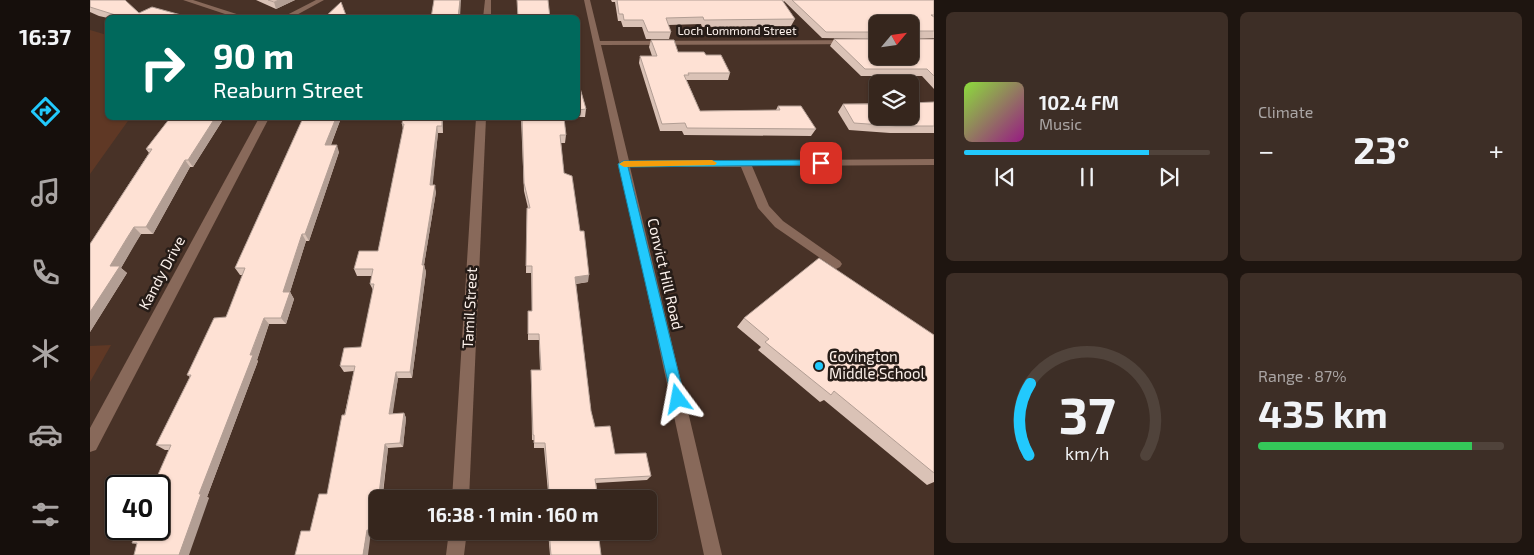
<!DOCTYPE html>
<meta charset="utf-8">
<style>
:root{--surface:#36261d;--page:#3d2e26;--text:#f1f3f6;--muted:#aaa5a4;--line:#50433b;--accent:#22c9fd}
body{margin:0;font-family:"Exo 2",sans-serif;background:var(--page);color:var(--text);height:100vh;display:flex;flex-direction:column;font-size:19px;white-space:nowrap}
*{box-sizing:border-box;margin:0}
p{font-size:16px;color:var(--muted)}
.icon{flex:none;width:28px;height:28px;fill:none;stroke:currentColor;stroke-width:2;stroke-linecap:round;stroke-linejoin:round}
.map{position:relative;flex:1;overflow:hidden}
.details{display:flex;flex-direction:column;gap:12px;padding:12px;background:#1e1510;width:600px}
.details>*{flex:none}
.banner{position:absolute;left:15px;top:15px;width:475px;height:105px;border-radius:8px;box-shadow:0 1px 4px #0004,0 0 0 1px var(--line);background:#00695c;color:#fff;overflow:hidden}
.needle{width:32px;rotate:61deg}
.tools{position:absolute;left:779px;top:15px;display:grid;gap:10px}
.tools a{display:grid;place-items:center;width:50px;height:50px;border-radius:8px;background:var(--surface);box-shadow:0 1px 4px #0004,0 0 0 1px var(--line);font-size:25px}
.speed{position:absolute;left:15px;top:475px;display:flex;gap:10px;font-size:25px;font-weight:700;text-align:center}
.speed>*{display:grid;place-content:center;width:65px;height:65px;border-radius:50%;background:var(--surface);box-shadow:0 1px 4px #0004,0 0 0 1px var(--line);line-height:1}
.speed .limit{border:2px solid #111;border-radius:8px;background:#fff;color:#111}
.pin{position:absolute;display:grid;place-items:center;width:42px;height:42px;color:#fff;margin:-21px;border-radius:10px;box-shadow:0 2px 8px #0006}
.me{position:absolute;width:55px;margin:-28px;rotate:347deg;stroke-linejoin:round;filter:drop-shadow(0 0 4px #0008)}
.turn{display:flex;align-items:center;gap:18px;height:105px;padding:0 25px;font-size:22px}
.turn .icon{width:65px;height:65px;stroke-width:2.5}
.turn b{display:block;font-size:35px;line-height:42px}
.big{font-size:38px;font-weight:700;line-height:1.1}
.details .widget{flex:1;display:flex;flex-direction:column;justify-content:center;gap:8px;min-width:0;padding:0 18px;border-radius:8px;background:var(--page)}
.details .dial{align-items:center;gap:0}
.dial svg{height:130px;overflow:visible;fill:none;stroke:var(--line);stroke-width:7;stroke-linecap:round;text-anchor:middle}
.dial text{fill:var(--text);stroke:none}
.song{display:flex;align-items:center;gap:15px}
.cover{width:60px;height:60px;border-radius:8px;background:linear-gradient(135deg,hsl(90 70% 55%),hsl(310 70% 35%))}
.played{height:5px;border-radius:2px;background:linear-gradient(90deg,var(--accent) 75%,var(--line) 75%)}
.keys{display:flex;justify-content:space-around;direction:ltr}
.heat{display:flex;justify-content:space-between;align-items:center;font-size:28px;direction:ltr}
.charge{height:8px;border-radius:4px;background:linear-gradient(90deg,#34c759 87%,var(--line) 0)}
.details .tiles{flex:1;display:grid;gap:12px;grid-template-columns:repeat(2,1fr)}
.trip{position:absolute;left:279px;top:490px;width:288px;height:50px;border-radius:8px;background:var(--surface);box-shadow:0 1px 4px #0004,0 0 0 1px var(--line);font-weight:700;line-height:50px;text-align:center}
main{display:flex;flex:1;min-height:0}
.tab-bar{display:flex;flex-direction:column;width:90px;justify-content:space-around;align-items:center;background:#160f0c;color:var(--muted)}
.tab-bar .icon{width:35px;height:35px}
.tab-bar .selected{color:var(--accent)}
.tab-bar b{font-size:22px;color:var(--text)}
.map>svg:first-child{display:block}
.green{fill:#5f3825}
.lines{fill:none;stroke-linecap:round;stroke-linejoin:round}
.minor{fill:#88695a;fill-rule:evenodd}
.wall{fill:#dac2b6}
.shaded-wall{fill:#b29e94}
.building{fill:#fee1d4;stroke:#b29e94}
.route{fill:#22c9fd;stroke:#1683a4}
.slow{fill:#f59e0b}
.poi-dot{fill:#22c9fd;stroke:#261c17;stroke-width:2}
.labels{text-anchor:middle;stroke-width:5;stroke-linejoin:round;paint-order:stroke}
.far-street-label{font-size:12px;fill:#fdf2ec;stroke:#261c17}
.street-label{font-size:15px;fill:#fdf2ec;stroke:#261c17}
.poi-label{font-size:15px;fill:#fdf2ec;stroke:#261c17;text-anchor:start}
</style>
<main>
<nav class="tab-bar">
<b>16:37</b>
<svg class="icon selected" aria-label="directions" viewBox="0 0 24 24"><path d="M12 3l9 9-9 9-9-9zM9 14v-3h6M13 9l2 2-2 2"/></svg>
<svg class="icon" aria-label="music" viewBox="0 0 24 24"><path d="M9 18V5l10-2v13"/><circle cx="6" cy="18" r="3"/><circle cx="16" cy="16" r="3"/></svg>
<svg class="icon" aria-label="phone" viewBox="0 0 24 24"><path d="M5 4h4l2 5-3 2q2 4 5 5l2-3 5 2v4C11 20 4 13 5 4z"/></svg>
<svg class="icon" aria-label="climate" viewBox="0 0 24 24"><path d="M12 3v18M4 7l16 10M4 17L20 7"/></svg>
<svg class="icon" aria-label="car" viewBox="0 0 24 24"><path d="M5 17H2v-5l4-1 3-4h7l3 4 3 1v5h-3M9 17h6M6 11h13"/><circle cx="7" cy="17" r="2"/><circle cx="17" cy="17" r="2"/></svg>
<svg class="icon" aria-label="filters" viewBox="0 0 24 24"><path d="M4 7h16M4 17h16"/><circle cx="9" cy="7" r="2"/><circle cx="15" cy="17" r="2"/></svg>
</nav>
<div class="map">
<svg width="844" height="555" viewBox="0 0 844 555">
<rect width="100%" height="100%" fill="#483227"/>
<g class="green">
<path d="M0,30L17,35L18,118H40L0,174Z"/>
<path d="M21,345L0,382V346Z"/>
</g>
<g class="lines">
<g class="minor">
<path d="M93,0H103L159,18H147Z"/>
<path d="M226,0H234L201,18H191Z"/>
<path d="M395,0H401V18H393Z"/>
<path d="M494,0H500L510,41L788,40V44L511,45L539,161L844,159V165L662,166L679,206L693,221L750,261L752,264L750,267L746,269L685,227L668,208L651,167H540L632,555H614Z"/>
<path d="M169,118H179L6,450L0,452V428Z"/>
<path d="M386,118H396L379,499H362Z"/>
<path d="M359,531H377L374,555H356Z"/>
</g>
</g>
<g class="wall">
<path d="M0,0L49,13L102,18H18L9,16L0,12Z"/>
<path d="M166,0H205L186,9Z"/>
<path d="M521,0H844V38H823L844,39V89L832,76H771L740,46L744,39L820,56L788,24V39L732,38L694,1L693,2L705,19L701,26L612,27L611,24L578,25L581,32L579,39H556L552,27H533L531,21H528L525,2H522Z"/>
<path d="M561,40L588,52L616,55L640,73L638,80H597V81L610,111L686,110L688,106L726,129L721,136L594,135L592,131H570L549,63L550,56H562L559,47Z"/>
<path d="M488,81L496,109L495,117H488Z"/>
<path d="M844,102V133H800L759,130L748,112L753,104Z"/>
<path d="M80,118H134L103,167H100L63,234H51L44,245L31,268L37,273L0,332V244L59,153L56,149Z"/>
<path d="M213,118H251L241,145L249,152L219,241H216L200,292L204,299L196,324H179L167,360L168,361L117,497L119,498L47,544L42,543L43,541L31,538L69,529L79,450H75L66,445L100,377L97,375L136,317L153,275H150L145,268Z"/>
<path d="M313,118H353V133H348L342,185L346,192L334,265L336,272L322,378H308L302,414L314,413L316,418L313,447L298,448L293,494L297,498L288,499V531H293V532L220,531L237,494L264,371L254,372L250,366L271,347L283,290L280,284L282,276H267L264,269L288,251L313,129L312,124Z"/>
<path d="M431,118H479H474L476,135L475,143H471L474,173L498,282L486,284L501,411L505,427L525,454L561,476L557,480L506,483L508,499H449V493L458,492L454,448H444V440H442L441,370H450L449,340H438V311H442L441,273H436L437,208H438L434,191Z"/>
<path d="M654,318L844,335V482L837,485L734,400L730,402L668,350L671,347L647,327Z"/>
<path d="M451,531H508L511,555H460L458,531Z"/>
</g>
<g class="shaded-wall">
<path d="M189,0H205L186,9L184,2Z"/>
<path d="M370,0H371L370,18H368Z"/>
<path d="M125,118H134L103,167L98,160Z"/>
<path d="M246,118H251L238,152L235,145Z"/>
<path d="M352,118H353V133L352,126Z"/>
<path d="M347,126L348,133L342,192L340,185Z"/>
<path d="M247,145L249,152L219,241L215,234Z"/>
<path d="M95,160L100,167L63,234L56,227Z"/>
<path d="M345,185L346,192L334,265L336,272L322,378L320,372L332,265Z"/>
<path d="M44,227L51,234L31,268L37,273L0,332V312L20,266Z"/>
<path d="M212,234L216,241L200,292L204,299L196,324L191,318L193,292Z"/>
<path d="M499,275L498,282L484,284L485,277Z"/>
<path d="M174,318L179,324L167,360L168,361L117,497L119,498L99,555H89L109,494Z"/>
<path d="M306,372L308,378L302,419L299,414Z"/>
<path d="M314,413L316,418L313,447L310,443Z"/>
<path d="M295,444L298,448L292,498L289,494Z"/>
<path d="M294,494L297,498V499H293Z"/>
<path d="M277,530L281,532L278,555H273Z"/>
</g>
<g class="building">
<path d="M0,0H35L49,13L62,7L102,18H35L0,7Z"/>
<path d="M178,0H189L184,2Z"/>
<path d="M344,0H370L368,18H341Z"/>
<path d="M427,0H458L460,18H428Z"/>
<path d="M527,0H692L705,19L614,20L613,17L576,18L581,32H558L553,20H534L533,14H529Z"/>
<path d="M702,0H844V15H841L844,17V31H825L823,33V39H844V76L837,69H775L744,39H788V56H820V24H788V32H736Z"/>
<path d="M251,2L257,18H234Z"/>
<path d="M561,40H584L588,52H614L616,55H631L640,73H598L599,75H594L610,111L690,110L688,106H711L726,129L597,128L595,123L572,124L550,56H567Z"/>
<path d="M488,81L496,109L488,110Z"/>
<path d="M844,102V126H806L764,123L753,104H788V116H820V103Z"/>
<path d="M80,118H125L98,160H95L56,227H44L37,238L20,266H30L0,312V244L62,149H56Z"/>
<path d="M213,118H246L235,145H247L215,234H212L193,292H200L191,318H174L160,355H163L109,494H111L89,555H44L47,543H42L44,538H31L35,529H69V486H63L81,445H66L101,375H97L124,318L136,317L155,268H145Z"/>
<path d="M313,118H352V126H347L340,185H345L332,265H334L320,372H306L299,414L314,413L310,443L295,444L289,494H294L293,499H288V530H277L273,555H205L211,531H220L229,494H237L252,415H255L265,366H250L254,348L271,347L284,284H280L283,269H264L269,251H288L314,124H312Z"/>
<path d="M432,118H474L476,135H470L474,173L482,176L490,231H494L499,275L485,277L501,411L505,427L520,426L525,454L556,453L561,476L505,479L508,499H450L449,493L459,492L455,443H444V435H443L441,370H451L449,334H438V311H442V266H436L437,208H440L434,183Z"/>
<path d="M729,258L844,335V473L744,391L741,395L675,342L679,339L654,318Z"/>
<path d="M459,531H508L511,555H461Z"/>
</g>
<path class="route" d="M731,160L735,163L734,165L538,167L595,399L593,404L588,406L583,404L528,164L533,161Z"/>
<path class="slow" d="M622,160L627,163L625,165L534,167L529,164L534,161Z"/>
<circle class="poi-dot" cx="729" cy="366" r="5"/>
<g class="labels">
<g class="far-street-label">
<text x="647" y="35">Loch Lommond Street</text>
</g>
<g class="street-label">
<text transform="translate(72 273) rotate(-62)" y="5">Kandy Drive</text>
<text transform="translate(575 274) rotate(77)" y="5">Convict Hill Road</text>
<text transform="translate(380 308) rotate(-87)" y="5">Tamil Street</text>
</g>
<g class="poi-label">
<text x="739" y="362">Covington<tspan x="739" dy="17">Middle School</tspan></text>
</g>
</g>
</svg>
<div class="tools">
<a><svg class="needle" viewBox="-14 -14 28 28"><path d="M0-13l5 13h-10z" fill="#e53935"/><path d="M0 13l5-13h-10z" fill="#aaa5a4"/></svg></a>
<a><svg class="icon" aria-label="layers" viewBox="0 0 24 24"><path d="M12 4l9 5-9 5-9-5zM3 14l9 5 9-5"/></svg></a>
</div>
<div class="speed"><div class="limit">40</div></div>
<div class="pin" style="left:731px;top:163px;background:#d93025"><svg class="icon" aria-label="arrive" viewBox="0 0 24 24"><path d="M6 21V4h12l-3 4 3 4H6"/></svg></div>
<svg class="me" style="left:588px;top:399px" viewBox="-20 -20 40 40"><path d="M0-17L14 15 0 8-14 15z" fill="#22c9fd" stroke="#fff" stroke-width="4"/></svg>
<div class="trip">16:38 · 1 min · 160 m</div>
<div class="banner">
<div class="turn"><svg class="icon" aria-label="right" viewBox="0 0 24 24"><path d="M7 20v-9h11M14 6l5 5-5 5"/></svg><div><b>90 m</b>Reaburn Street</div></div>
</div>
</div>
<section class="details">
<div class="tiles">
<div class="widget">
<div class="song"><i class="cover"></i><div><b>102.4 FM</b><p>Music</p></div></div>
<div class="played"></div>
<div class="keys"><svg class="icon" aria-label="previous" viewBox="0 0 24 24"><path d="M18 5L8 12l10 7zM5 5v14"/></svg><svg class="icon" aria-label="pause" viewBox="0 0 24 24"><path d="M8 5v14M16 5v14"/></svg><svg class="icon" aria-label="next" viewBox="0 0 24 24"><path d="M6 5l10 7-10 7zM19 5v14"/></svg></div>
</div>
<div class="widget"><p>Climate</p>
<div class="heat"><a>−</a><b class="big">23°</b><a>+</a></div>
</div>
<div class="widget dial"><svg viewBox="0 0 100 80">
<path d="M14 69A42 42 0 1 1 86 69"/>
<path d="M14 69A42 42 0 0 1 15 25" stroke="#22c9fd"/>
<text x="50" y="56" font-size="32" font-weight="700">37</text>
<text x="50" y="72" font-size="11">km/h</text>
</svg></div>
<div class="widget"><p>Range · 87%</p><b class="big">435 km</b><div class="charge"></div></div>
</div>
</section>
</main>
